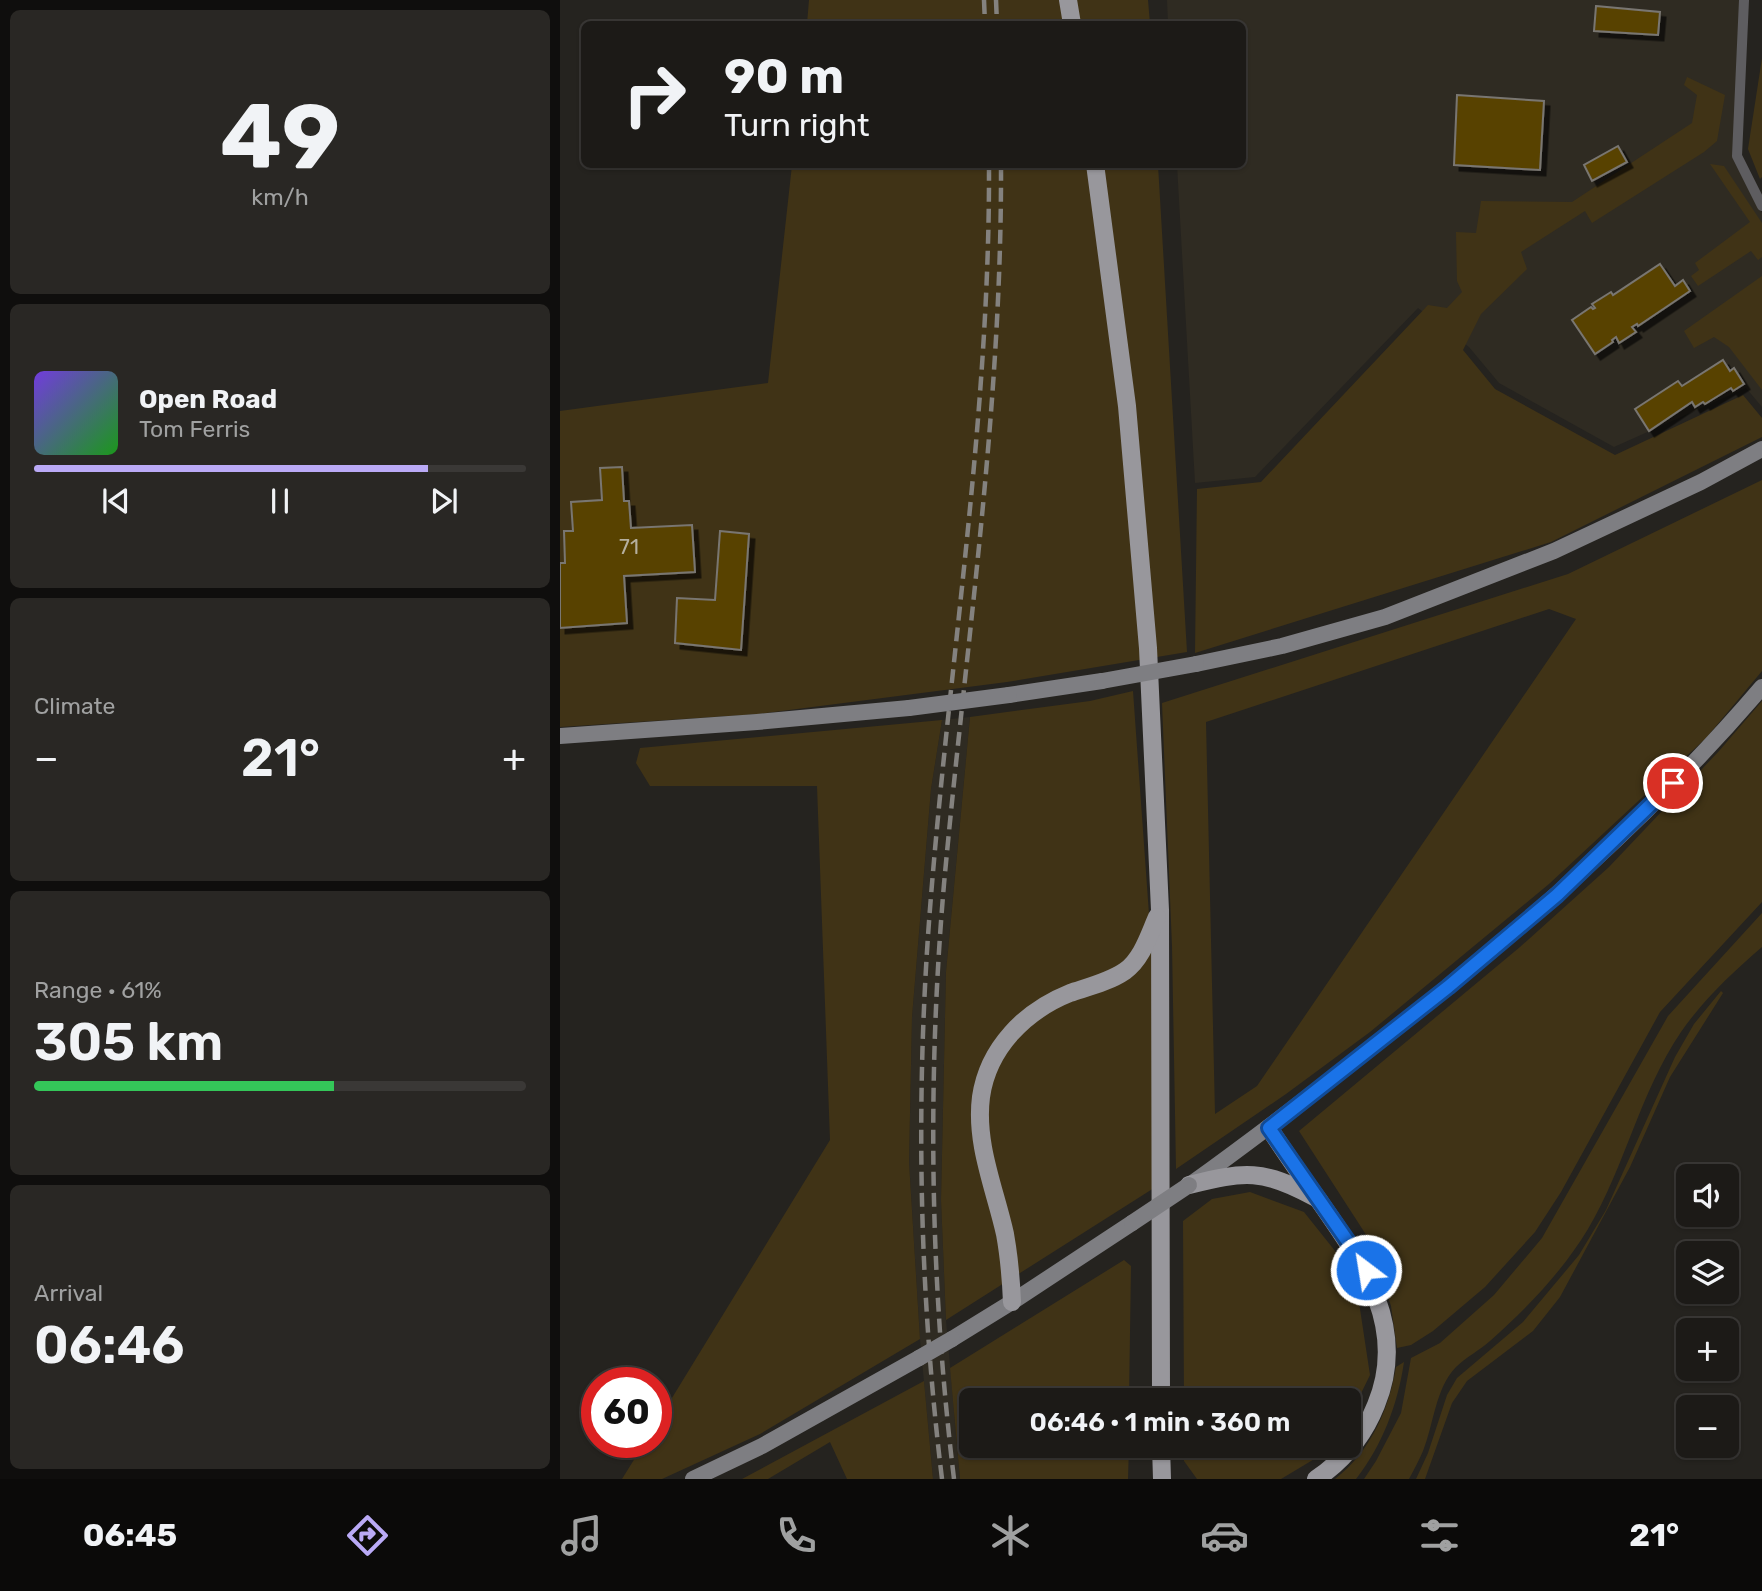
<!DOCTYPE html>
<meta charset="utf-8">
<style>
:root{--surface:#1c1a17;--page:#292724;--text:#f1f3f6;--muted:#a0a1a1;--line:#3a3836;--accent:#baaaf6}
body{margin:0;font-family:Rubik,sans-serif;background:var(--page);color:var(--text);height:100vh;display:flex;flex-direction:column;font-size:26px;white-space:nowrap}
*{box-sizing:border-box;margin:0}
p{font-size:23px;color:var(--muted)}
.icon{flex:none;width:38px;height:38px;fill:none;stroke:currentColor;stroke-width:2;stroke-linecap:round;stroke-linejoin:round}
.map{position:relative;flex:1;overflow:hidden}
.side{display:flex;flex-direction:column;gap:10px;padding:10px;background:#0f0e0d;width:560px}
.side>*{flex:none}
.top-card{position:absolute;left:21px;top:21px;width:665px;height:147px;border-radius:10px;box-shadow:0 2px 5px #0004,0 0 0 2px var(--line);background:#1c1a17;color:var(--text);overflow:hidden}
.controls{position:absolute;left:1116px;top:1164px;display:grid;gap:14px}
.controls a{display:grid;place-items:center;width:63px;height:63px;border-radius:10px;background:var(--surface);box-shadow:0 2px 5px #0004,0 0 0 2px var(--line);font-size:35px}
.speed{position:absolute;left:21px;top:1367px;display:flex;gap:14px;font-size:35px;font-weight:700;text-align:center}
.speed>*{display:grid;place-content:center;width:91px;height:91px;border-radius:50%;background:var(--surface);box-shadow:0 2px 5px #0004,0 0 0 2px var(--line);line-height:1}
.speed .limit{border:10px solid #d22;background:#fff;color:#111}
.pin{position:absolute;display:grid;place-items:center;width:60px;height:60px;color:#fff;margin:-30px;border:4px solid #fff;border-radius:50%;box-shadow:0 2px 7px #0007}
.me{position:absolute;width:77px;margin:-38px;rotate:329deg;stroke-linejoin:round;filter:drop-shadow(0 0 5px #0008)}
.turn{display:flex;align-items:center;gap:24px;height:147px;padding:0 28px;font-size:32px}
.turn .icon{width:91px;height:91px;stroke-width:2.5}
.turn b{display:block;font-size:49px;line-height:60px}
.big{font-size:52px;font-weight:600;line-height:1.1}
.side .card{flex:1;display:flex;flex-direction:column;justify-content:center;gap:10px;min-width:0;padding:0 24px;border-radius:10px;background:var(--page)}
.side .dial{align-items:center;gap:0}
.dial b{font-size:91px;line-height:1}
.song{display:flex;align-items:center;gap:21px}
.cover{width:84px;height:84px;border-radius:10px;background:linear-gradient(135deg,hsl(260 70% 55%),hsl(120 70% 35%))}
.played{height:7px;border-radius:4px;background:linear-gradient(90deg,var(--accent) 80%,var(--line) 80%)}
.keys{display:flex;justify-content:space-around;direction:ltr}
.heat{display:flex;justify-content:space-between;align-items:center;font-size:38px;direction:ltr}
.charge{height:10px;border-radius:5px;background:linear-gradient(90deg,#34c759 61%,var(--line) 0)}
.trip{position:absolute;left:399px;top:1388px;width:402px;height:70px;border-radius:10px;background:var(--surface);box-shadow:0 2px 5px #0004,0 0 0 2px var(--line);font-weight:600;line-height:70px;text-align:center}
.tab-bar{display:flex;height:112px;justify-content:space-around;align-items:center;background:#0b0a09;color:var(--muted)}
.tab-bar .icon{width:49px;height:49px}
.tab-bar .on{color:var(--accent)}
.tab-bar b{font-size:32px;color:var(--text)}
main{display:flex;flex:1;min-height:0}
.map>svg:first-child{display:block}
.built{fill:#2f2b22}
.green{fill:#403316;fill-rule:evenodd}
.building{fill:#584206;stroke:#797671;stroke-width:2;filter:url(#shadow)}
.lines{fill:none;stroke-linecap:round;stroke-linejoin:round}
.street{stroke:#5e5d60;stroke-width:10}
.secondary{stroke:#7e7e82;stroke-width:16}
.primary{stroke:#98979c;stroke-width:18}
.rail{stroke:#84827f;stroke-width:4.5;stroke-dasharray:14 7;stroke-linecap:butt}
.secondary-bridge{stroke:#7e7e82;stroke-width:16}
.route-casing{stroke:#114b97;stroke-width:18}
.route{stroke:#1a73e8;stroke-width:12}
.labels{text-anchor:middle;stroke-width:7;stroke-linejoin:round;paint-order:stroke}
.number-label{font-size:21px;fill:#b5af9e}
</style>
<main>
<section class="side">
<div class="card dial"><b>49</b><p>km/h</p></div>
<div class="card">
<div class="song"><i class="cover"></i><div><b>Open Road</b><p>Tom Ferris</p></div></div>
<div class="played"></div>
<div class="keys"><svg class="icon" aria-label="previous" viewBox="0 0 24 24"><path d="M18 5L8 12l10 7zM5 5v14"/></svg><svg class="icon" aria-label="pause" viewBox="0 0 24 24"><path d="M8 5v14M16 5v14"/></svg><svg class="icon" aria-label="next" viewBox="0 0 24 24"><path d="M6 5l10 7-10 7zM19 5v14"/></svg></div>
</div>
<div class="card"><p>Climate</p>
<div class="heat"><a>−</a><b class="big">21°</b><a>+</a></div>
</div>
<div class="card"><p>Range · 61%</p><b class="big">305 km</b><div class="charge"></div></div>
<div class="card"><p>Arrival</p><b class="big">06:46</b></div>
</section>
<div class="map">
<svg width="1202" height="1479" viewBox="0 0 1202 1479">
<defs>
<filter id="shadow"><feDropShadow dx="5.5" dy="5.5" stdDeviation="0" flood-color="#0009"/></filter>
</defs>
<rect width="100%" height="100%" fill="#25231f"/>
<g class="built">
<path d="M607,0H1182L1173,159L1202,213V407L1186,388L1054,447L939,383L909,347L858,308L695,477L635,483L617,165L682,164V24H608Z"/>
<path d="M410,717L386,972L381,1200L386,1320L400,1479H373L360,1339L349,1162L352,1017L371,789L382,720Z"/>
</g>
<g class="green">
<path d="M249,0H588L590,24H247Z"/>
<path d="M1202,58V177L1200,179L1188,149Z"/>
<path d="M1127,77L1165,95L1157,141L1144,152L1032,223L1025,211L961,252L967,269L921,314L903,350L935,389L1055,455L1183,395L1202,418V437L991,542L635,653L637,489L701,482L868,305L887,308L902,292L897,281L896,232L916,233L921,201L1012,202L1132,123L1137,95L1124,85Z"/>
<path d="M1150,164L1164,166L1202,223V257L1198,260L1191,251L1138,286L1131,276L1139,270L1135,263L1190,222Z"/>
<path d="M232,165H598L627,652L447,682L199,714L0,727V411L208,383Z"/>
<path d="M1202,276V390L1169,347L1154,337L1134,348L1124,331Z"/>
<path d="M1202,480V671L1146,738L989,884L810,1032L726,1094L616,1169L612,946L602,703L1008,574ZM989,609L1016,619L697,1086L655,1114L646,722Z"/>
<path d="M573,691L592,956L594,1188L386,1320L381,1200L386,972L410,717L530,701Z"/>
<path d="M1202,701V902L1100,1012L1001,1192L975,1232L925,1287L873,1331L851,1345L837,1348L831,1306L817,1264L823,1261L739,1131L960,947L1049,867L1159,751Z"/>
<path d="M382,720L371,789L352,1017L349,1162L360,1339L200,1434L102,1479H62L85,1442H96V1424L270,1140L257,786H90L76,763L80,748Z"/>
<path d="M1202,913V947C1172,973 1144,999 1121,1032C1080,1092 1065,1167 1028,1229C1002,1272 967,1308 930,1341C920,1350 906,1357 896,1367C875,1389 874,1424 863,1451C859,1460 854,1470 849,1479H804L816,1461L841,1413L851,1358L880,1343L934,1295L982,1238L1108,1016Z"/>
<path d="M1161,991L1163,993L1110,1077L1070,1167L1000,1297L973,1331L907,1381L892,1403L865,1479H856L868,1453L887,1395L897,1378L963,1322L1019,1255L1046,1210L1115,1057L1134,1024Z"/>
<path d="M690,1192L744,1212L795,1276L810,1375L789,1418V1400H624L623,1221L652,1199Z"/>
<path d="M564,1260L571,1266L569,1400H411V1446H569L568,1479H400L390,1368Z"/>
<path d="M844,1362C838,1404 822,1446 796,1479H775C810,1452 829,1410 836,1367Z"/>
<path d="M364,1381L373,1479H287L270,1442L208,1479H182Z"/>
<path d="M624,1446H776L721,1479H637L624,1461Z"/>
</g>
<g class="building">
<path d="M1036,6L1100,12L1098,35L1034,31Z"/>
<path d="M897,95L984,101L980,170L894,165Z"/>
<path d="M1058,146L1067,162L1032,181L1024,165Z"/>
<path d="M1100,264L1115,286L1123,280L1130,291L1078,326L1077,324L1072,327L1076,332L1059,343L1056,337L1052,340L1053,342L1035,354L1012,320L1031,307L1033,309L1035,308L1032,304L1051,292L1053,295Z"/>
<path d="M1163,360L1170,371L1174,368L1184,384L1173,391L1171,388L1145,404L1143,402L1135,407L1132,402L1089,431L1075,409L1118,381L1122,386Z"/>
<path d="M62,467L64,501H69L71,528L132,525L135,572L64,576L67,623L0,628V563H5L4,531H13L11,502L42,500L40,468Z"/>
<path d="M160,531L189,534L181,650L115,643L117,598L155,600Z"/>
</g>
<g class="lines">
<path class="street" d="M1184,0L1177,156L1202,206"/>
<g class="secondary">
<path d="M636,664L722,646L825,617L994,551L1141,482L1202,449"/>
<path d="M449,695L542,681"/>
<path d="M0,736L197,722L349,708"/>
<path d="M631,1184C699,1135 764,1085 830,1033C963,928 1092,816 1202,687"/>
<path d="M392,1339L452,1302L572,1223"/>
<path d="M133,1479L202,1446L359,1358"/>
</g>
<g class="primary">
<path d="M508,0L512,24"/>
<path d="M535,164L567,406L588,648L600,910L601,1400"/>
<path d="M709,1128C725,1152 741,1176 758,1199C801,1261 849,1326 816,1405C804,1435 783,1461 756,1479"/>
<path d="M629,1185C684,1171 704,1169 754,1197"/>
<path d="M452,1302C451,1279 449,1256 445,1234C435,1189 415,1144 421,1097C428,1048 465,1011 510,993C528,987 549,982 565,971C582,959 589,935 597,917"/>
<path d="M601,1446L602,1479"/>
</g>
<g class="rail">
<path d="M424,0L425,24"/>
<path d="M436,0L437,24"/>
<path d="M382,1479C358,1282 355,1082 372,884C392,644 430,406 429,164"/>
<path d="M394,1479C370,1282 367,1082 384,884C406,644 442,406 441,164"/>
</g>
<g class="secondary-bridge">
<path d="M542,681L636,664"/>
<path d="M349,708L449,695"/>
<path d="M572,1223L629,1185"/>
<path d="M359,1358L392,1339"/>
</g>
</g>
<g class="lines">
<defs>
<path id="route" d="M806,1270L793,1249L709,1128L888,987L997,895L1113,783"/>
</defs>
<use href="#route" class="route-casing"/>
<use href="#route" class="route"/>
</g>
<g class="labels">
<g class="number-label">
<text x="69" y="554">71</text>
</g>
</g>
</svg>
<div class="controls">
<a><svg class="icon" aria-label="sound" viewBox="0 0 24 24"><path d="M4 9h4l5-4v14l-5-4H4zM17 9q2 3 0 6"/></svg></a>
<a><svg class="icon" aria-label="layers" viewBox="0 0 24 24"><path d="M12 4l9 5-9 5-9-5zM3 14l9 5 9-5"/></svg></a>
<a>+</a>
<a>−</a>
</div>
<div class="speed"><div class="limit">60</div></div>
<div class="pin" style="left:1113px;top:783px;background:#d93025"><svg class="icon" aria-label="arrive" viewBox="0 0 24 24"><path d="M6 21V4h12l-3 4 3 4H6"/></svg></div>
<svg class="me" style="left:806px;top:1270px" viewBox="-20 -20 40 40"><circle r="17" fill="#1a73e8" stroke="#fff" stroke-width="3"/><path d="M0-11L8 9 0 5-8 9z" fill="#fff"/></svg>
<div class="trip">06:46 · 1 min · 360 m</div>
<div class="top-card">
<div class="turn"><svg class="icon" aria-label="right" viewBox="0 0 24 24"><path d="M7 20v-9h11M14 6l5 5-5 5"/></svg><div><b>90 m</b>Turn right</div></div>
</div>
</div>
</main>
<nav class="tab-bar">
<b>06:45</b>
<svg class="icon on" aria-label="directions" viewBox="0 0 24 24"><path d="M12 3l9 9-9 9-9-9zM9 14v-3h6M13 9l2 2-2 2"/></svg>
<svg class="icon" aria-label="music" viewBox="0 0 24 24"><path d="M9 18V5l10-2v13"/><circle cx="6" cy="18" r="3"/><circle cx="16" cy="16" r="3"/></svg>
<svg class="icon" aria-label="phone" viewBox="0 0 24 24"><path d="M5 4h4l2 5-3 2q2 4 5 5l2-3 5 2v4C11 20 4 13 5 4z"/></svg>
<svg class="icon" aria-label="climate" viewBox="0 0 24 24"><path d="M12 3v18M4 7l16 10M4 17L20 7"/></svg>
<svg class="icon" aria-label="car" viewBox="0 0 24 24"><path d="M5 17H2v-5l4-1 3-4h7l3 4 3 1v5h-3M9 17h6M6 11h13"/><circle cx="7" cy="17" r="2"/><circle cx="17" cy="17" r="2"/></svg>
<svg class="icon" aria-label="filters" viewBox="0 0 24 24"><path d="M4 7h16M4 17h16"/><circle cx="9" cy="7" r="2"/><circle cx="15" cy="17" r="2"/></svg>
<b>21°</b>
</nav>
